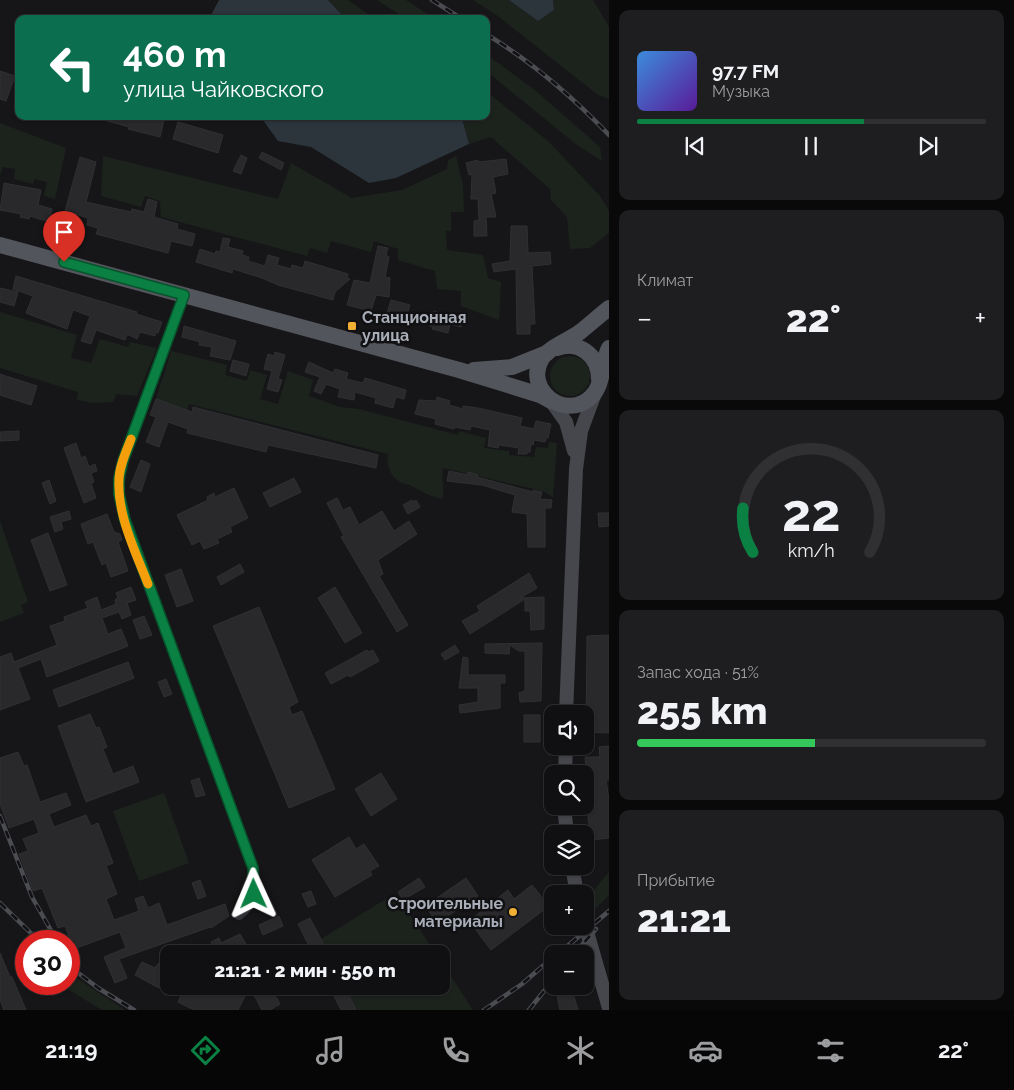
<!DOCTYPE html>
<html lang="ru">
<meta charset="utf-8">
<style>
:root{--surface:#101012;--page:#1e1e20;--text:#f1f3f6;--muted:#9c9d9f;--line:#303032;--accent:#0b8043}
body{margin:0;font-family:Raleway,sans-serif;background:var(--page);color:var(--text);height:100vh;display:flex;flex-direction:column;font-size:19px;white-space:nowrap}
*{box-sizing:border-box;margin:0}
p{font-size:16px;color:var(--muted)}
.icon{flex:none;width:28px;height:28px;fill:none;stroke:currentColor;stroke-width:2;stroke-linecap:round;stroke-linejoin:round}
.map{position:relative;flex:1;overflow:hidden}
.details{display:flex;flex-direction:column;gap:10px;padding:10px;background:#09090a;width:405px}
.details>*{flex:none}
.guide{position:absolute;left:15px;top:15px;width:475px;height:105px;border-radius:10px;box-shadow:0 1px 4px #0004,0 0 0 1px var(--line);background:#0b6e4f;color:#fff;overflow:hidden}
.tools{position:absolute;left:544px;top:705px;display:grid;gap:10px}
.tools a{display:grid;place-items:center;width:50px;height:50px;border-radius:10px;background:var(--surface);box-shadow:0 1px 4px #0004,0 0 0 1px var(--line);font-size:25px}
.speed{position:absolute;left:15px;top:930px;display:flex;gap:10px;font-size:25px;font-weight:700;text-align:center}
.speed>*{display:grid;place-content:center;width:65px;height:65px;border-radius:50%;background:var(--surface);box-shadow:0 1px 4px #0004,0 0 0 1px var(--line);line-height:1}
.speed .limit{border:8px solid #d22;background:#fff;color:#111}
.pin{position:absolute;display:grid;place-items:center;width:42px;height:42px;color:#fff;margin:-51px -21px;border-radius:50% 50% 50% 0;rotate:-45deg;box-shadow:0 0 5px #0007}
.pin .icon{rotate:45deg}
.me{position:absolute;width:55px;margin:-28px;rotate:359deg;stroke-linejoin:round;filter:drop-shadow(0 0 4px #0008)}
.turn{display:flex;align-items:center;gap:18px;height:105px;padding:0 25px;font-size:22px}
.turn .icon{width:65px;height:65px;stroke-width:2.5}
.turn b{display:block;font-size:35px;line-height:42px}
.big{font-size:38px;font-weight:800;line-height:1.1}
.details .widget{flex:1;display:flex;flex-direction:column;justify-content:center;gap:8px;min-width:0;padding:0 18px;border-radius:10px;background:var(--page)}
.details .dial{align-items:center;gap:0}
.dial svg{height:130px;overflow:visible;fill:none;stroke:var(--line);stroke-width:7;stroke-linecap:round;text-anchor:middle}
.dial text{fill:var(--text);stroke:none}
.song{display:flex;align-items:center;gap:15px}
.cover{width:60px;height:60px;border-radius:8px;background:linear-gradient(135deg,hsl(210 70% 55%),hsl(270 70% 35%))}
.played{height:5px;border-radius:2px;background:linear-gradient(90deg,var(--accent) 65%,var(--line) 65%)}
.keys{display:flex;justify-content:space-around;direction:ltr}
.heat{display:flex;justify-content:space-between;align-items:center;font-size:28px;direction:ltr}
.charge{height:8px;border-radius:4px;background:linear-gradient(90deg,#34c759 51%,var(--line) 0)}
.trip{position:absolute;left:160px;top:945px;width:290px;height:50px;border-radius:10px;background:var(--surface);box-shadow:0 1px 4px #0004,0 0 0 1px var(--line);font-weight:800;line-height:50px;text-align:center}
.menu{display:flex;height:80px;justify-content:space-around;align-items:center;background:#060607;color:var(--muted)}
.menu .icon{width:35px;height:35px}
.menu .active{color:var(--accent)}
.menu b{font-size:22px;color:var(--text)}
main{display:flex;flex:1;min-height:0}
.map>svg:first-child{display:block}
.green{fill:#1c231d}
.water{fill:#2c353c}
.building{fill:#29292c;stroke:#303034}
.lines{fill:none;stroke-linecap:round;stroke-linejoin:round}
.street{stroke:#37383d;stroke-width:10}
.secondary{stroke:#45474d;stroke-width:14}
.primary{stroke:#53555c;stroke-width:16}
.rail-casing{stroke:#4a4c52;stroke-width:4.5}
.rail{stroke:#111113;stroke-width:2.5;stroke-dasharray:8;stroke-linecap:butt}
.route-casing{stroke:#07532c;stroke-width:12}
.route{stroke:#0b8043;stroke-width:9}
.slow{stroke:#f59e0b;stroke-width:9}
.poi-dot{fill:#f2b134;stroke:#111113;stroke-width:2}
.labels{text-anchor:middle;stroke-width:5;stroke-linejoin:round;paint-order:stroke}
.poi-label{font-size:16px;font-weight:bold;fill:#a8adb8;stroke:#111113;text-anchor:start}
</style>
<main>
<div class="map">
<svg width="609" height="1010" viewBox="0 0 609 1010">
<rect width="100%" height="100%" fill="#161618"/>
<g class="green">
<path d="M328,0H348L375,19H346Z"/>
<path d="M377,0H406L435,19H406Z"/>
<path d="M473,0H509L538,21L554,10L553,0H593L609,27V99L598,95L498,16Z"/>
<path d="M486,54L536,91L600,147L602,161L577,145L486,71Z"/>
<path d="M486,91L549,142L600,196L609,211V233L590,248L570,249L567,217L551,200L550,189L491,137L469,144L463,122L457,116H486Z"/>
<path d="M0,123L66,148L55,199L44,196L47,182L34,179L33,184L14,179L15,169L3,167L0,175Z"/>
<path d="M103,156L278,199L291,163L352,198L402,190L447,169L448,160L456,156L463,185L464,212H451V231H446L447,250L483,255L488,278L501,282L499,320L461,306V291L437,289L435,271L398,260V249L374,241L371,252L331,241L327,253L310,248L307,256L161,217L160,201L145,196L141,207L101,196Z"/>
<path d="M0,312L77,335L71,358L91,363L100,339L128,347L130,342L157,348L137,396L116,394L113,402L93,403L77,400L78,392L0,368Z"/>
<path d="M171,351L227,365L225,375L247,381L250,370L267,375L260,399L278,404L288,371L313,380L309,396L340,407L359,409L458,435L459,431L486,438L484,448L509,451V455L534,457L536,447L548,448L549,442L557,443L553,497L543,491L443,468C441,479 445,489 442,499C430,496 422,492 412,486C408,484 403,484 400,482C390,476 386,464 388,454L189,404L187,411L156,399Z"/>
<circle cx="570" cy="376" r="20"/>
<path d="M0,521L28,602L21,605L24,613L0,622Z"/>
<path d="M164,793L189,863L139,881L113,811Z"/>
<path d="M609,872V895L593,911L589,896Z"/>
<path d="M389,897H394L408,916L410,915L436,954H328L321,939Z"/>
<path d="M441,961L473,1010H356L344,986H441Z"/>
<path d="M69,973L125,1010H102L66,988L61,984H69Z"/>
</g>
<g class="water">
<path d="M219,0H328L346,19H209Z"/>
<path d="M509,0H553L554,10L538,21Z"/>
<path d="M260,116H457L463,122L469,144L396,178L369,183L311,147L278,141Z"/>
</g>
<g class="building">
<path d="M0,71L15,76L6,101L0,99Z"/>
<path d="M100,116H165L160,137L128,129L129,127L100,119Z"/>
<path d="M178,122L223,135L218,153L173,139Z"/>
<path d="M262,152L284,163L281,170L259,158Z"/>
<path d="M241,155L247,158L241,174L233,171Z"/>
<path d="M80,157L96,162L86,202L131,212L132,209L144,212L148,199L157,202L154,217L178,224L177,229L195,234L192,246L171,241L168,253L96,234L98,228L87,225L88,218L65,211Z"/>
<path d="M506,159L508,174L493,177L496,193L491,194L496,217H486L487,236H474V221L479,220L478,199H471L472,174L469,175L466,163L478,160L479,162Z"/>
<path d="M4,183L41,190L38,205L52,209L49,222L30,216L29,219L20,217L21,214L0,210Z"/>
<path d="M511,226H527L528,253L550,252L551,264L532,266L535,324H530V334H517L516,269L494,272L492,264L510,261Z"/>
<path d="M223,238L230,239L228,247L243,251L242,255L249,257L248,261L265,266L268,255L279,258L277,265L291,269L292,265L303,268L305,261L348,274L347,278L350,279L335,292L333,300L278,285L262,278L233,269L232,273L196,262L200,249L215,254L216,251L220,252Z"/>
<path d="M378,246L388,248L386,255L389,257L385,277L390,278L389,297L376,295L371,311L347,305L354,280L370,283Z"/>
<path d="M16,276L137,312L136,314L162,322L158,333L156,332L155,336L140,332L137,339L127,334L125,340L96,330L91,344L81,341L90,316L73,310L67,329L26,313L33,296L13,289Z"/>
<path d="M0,288L18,292L14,306L0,302Z"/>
<path d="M391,300L410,305L405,320L386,317Z"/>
<path d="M434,311L464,319L461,327L450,324L448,333L432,329L433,327L430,326Z"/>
<path d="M184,326L236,341L230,360L210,356L212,347L199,345L200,342L182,337Z"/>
<path d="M275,352L285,355L278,379L282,380L278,392L267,389L272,371L264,369L268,354L274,356Z"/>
<path d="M233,360L249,364L246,376L230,371Z"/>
<path d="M309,362L333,373L335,369L348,373L346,379L363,383L365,378L406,390L404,399L396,397L393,408L375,403L376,398L355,392L354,400L338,397L340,389L326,384L321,394L314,391L320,377L305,372Z"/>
<path d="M0,374L37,386L31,405L0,395Z"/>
<path d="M437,397L450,401L449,405L463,409V406L478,408L522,418L520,426L534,429L536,421L551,424L548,438H546L545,442L534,440L533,445L531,444L530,452H527V454H518L519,448L499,445L498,448L488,446L490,430L471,426L470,430L455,427L454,429L435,424L436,419L415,414L419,400L436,401Z"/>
<path d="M156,399L192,412L193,407L378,455L376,468L268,445L266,452L187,433L188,429L168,422L159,447L146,442L156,417L150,415Z"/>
<path d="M19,431V440L0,441V432Z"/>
<path d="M76,443L81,458L85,456L89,467L95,464L97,471L91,473L94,482L91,483L96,498L84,503L64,448Z"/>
<path d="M141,460L150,464L141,492L130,487Z"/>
<path d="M449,471L468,475V472L478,475L477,477L533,492V490L542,492L540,499L552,500L551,508H545V547H528L527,514L512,512L515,495L482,485L447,481Z"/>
<path d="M294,478L301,492L270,507L263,493Z"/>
<path d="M49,480L56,501L50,504L42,483Z"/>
<path d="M234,488L248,518L230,527L232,532L217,539L219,543L204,549L200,541L192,545L177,515L208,500L207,497L214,493L215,497Z"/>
<path d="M337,498L343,510L350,507L359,525L382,511L394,531L409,521L417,534L378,560L383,574L379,576L408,625L397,632L341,537L344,536L327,503Z"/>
<path d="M412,500L413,502L416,500L420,507L408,514L403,505Z"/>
<path d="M69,511L71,519L61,522L63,529L55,532L50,517Z"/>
<path d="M598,513H609V526L599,527Z"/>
<path d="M107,514L114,532L120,534L122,540L118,542L128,571L111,577L106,563L102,565L93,542L88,544L81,524Z"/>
<path d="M48,533L67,585L50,591L31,540Z"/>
<path d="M240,564L244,572L221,585L217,577Z"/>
<path d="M181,569L193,601L177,607L165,575Z"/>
<path d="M529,573L537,588L520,598L544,597V629L531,630L530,611H525V599L470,634L462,621L480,611L477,606Z"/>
<path d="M131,587L136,600L127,603L131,615L122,619L119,612L102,618L108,634L121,629L128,646L47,677L41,659L18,668L30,699L0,710V657L11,653L14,662L57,645L50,626L65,621L64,617L88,608L85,602L97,597L101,610L116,604L115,600L118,598L116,593Z"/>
<path d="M335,587L362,633L345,643L318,598Z"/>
<path d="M259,607L298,702L289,707L292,715L302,711L335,789L289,808L213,626Z"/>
<path d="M144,616L152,635L140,639L133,620Z"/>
<path d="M609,635V733L586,732L587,636Z"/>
<path d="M542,643L541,701L520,702L519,693L525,691V651H519L510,645L509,654L485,653V644Z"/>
<path d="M455,645L459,652L445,660L441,654Z"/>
<path d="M367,650L368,652L373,650L379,661L350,677L348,675L331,684L325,673Z"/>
<path d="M463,657L468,658V675H505V683H500V708L460,713L459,705L478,702V688H459Z"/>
<path d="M128,662L134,678L59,707L53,690Z"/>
<path d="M166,679L172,694L164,697L158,682Z"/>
<path d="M90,714L96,728L99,727L107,747L103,749L113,774L133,766L139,782L86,802L58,726Z"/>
<rect x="524" y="715" width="16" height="27"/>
<path d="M609,746V780H606L609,799V838L591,840L586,801H595L594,781H587L585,757H600L599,747Z"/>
<path d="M18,752L24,766L27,765L40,802L66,793L71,805L49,814L54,827L86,815L91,826L98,823L113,863L106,866L117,894L106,899L114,920L139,911L135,899L143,896L148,908L159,903L167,925L225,904L229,916L211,928L210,927L119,959L127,978L115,983L104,957L126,948L120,932L74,949L65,926L58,928L42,888L33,891L19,854L28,851L23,839L39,833L34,819L9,828L0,804V758Z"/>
<path d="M381,773L397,799L371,816L355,789Z"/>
<path d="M199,778L205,795L196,797L191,781Z"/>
<path d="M349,837L356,849L364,844L379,866L370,871L372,875L335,897L312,860Z"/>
<path d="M419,878L425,887L403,900L398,892Z"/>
<path d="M466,878L478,896L437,923L425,906Z"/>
<path d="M200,880L206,896L198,899L192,883Z"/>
<path d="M532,885L549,906L491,950L469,921L508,890L514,899Z"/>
<path d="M311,891L316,904L308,907L302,894Z"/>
<path d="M279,916L283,926L263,935L259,925Z"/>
<path d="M310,918L321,939L328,954H313L298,924Z"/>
<path d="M240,934L252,954H217L211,942L219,938L221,943Z"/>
<path d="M169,949V975L166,973L159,988L135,975L142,962L155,968Z"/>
<path d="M0,953L10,977H12L26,1010H4L0,1000Z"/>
<path d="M185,986H225L245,996L238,1010H194L178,1002Z"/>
<path d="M249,986H270L280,1004L270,1010H262Z"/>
<path d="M329,986H344L356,1010H341Z"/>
<path d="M555,986H571L578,1010H560Z"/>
</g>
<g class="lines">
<path class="street" d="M184,295L123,461C118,482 119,499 125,520L253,868C256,887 255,903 239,915"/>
<g class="secondary">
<path d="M551,401L566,422L574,451"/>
<path d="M566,714L576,469L581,431L595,393"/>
<path d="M565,774L566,746"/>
<path d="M564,806L567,834"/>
<path d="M572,866L577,894"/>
<path d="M585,925L609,1008"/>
</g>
<g class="primary">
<path d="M0,245L459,370L540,395L551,401"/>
<path d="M609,308C599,316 590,324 580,332C569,340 550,347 542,358C523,389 565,422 591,397C604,385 601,363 609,348"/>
<path d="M557,348C578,340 599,355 599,379"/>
<path d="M474,370L512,367L547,353"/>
</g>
<defs>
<g id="rail">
<path d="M432,0L462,19"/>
<path d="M486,34C532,62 572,96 609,135"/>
<path d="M0,816L32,897L57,941"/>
<path d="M0,903L39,941"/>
<path d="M558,954L609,911"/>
<path d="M574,954L596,929"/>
<path d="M69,966L98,988L134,1010"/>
<path d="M484,1010L522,984L552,958"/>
<path d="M529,1010L552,981"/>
</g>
</defs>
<use href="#rail" class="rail-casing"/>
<use href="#rail" class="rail"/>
</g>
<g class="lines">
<defs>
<path id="route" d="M64,262L184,295L123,461L119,478V494L125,520L253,868L254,894"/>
</defs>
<use href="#route" class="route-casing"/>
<use href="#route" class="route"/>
<path class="slow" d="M131,439C126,452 119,467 119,480C117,515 136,553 148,584"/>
</g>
<g class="poi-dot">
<rect x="347" y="321" width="10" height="10" rx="2.5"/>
<circle cx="513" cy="912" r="5"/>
</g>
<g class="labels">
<g class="poi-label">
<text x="362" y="323">Станционная<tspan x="362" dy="18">улица</tspan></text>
<text x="503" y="909" text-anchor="end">Строительные<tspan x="503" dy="18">материалы</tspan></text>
</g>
</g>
</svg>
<div class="tools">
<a><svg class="icon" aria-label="sound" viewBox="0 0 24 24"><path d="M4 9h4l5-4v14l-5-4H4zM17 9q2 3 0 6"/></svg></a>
<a><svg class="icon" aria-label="search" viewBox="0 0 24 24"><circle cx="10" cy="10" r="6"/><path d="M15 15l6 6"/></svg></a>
<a><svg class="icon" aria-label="layers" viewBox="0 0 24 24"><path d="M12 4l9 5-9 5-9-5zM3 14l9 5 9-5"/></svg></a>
<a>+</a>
<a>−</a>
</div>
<div class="speed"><div class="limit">30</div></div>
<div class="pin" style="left:64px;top:262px;background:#d93025"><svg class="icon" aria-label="arrive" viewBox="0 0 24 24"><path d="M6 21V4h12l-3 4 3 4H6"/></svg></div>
<svg class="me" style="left:254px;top:894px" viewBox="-20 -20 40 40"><path d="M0-17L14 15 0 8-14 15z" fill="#0b8043" stroke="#fff" stroke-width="4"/></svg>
<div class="trip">21:21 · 2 мин · 550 m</div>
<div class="guide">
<div class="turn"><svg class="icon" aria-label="left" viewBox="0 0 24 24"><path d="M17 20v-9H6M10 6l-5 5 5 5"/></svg><div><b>460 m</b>улица Чайковского</div></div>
</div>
</div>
<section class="details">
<div class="widget">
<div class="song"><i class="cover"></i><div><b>97.7 FM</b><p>Музыка</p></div></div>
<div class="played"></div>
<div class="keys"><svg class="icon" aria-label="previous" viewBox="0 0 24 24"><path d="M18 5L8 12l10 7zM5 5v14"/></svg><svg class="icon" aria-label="pause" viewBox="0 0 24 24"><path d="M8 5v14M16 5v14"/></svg><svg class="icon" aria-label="next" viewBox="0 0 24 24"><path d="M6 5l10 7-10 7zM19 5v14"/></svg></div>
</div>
<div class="widget"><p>Климат</p>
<div class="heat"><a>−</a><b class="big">22°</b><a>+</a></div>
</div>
<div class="widget dial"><svg viewBox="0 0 100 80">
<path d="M14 69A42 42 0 1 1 86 69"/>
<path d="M14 69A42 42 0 0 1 8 42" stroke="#0b8043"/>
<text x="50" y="56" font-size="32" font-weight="700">22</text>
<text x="50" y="72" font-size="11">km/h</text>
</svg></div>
<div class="widget"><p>Запас хода · 51%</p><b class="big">255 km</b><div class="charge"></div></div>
<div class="widget"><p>Прибытие</p><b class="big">21:21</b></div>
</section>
</main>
<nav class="menu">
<b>21:19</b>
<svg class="icon active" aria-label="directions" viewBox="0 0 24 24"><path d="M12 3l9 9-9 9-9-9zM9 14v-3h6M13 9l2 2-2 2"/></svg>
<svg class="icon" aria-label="music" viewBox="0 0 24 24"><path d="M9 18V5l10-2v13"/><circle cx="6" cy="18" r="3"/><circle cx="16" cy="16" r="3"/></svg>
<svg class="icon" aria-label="phone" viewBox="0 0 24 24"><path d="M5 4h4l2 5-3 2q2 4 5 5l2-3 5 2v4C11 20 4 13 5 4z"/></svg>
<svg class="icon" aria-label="climate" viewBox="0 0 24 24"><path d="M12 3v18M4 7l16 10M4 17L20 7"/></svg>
<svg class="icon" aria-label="car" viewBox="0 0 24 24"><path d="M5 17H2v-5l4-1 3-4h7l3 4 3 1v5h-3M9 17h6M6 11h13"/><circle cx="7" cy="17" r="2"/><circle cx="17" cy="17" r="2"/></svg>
<svg class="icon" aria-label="filters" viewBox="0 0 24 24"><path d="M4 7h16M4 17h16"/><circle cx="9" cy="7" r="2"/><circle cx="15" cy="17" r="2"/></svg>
<b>22°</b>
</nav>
